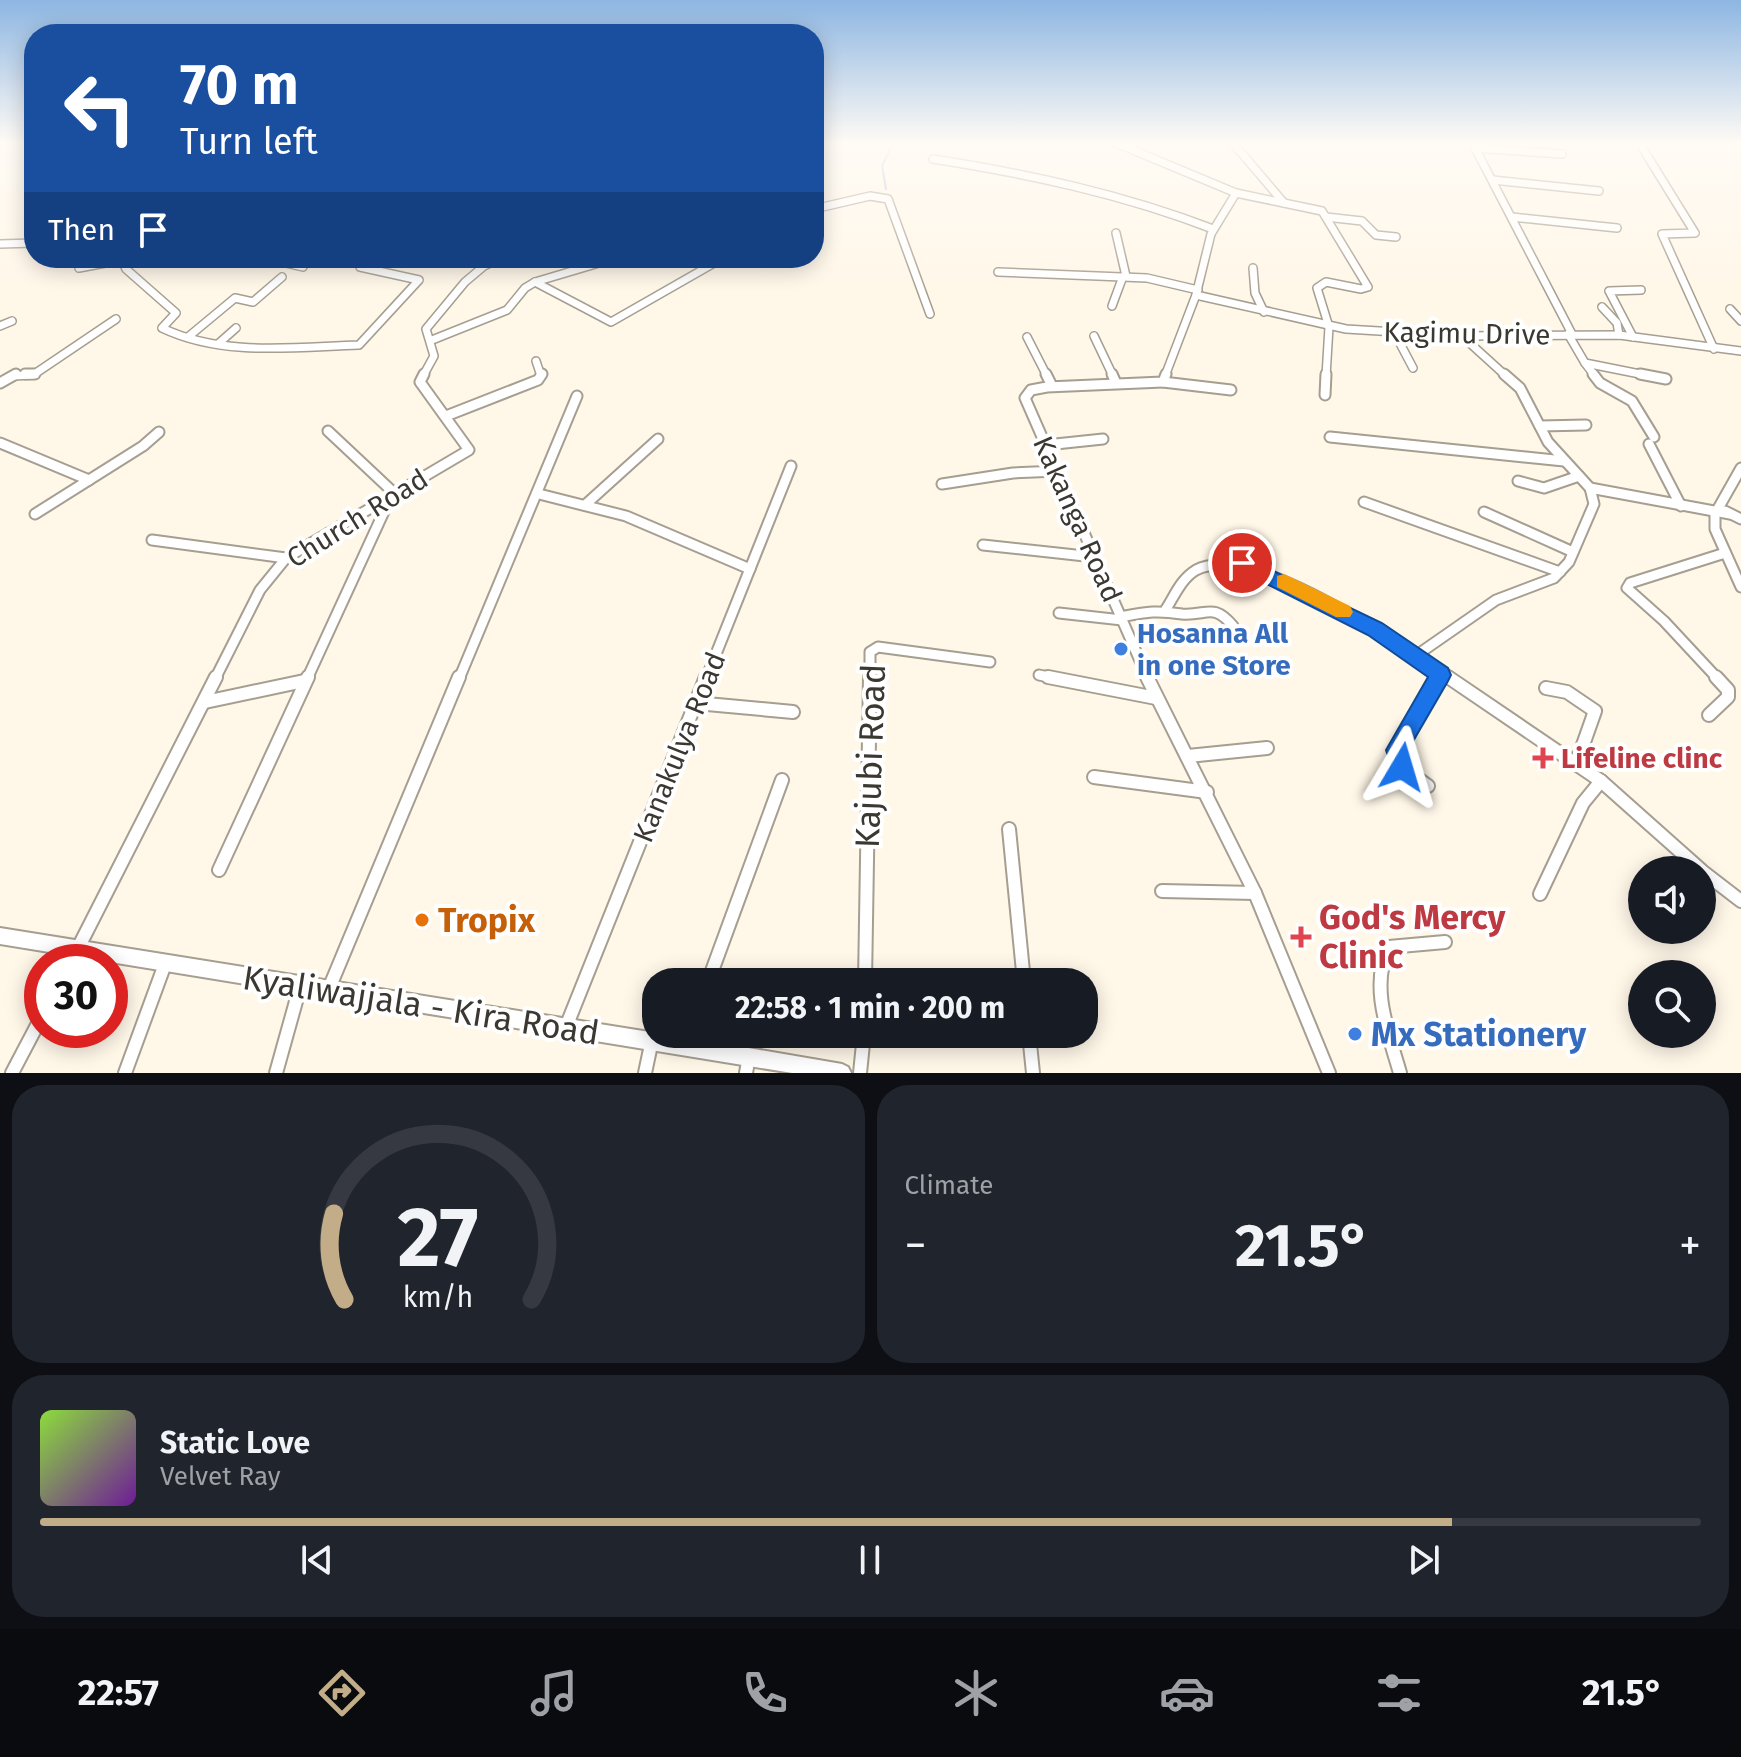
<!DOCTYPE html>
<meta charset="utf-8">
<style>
:root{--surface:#171b24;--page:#20242c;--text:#f1f3f6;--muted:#9ea1a6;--line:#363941;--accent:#c3ad88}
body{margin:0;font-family:"Fira Sans",sans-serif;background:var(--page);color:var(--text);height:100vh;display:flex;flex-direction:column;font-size:30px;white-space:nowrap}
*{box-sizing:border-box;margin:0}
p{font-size:26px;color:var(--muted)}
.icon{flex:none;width:44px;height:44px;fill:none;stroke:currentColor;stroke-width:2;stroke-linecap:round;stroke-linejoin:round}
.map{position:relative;height:1073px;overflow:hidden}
.drawer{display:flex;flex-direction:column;gap:12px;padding:12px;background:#0d0f14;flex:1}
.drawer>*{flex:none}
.banner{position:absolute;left:24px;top:24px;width:800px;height:244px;border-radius:32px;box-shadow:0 4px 20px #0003;background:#1a4fa0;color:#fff;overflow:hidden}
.controls{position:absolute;left:1628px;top:856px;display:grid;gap:16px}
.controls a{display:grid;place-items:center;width:88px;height:88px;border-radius:50%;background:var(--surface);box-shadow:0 4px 20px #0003;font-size:40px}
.speed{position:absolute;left:24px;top:944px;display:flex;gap:16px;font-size:40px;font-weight:700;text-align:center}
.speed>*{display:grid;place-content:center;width:104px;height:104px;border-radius:50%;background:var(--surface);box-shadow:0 4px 20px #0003;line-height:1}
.speed .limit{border:12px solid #d22;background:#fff;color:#111}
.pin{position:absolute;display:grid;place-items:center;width:68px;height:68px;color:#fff;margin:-34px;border:4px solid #fff;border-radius:50%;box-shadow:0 2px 8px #0007}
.me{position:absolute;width:88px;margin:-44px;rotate:7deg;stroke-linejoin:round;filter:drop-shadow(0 0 6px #0008)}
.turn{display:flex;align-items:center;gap:28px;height:168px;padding:0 24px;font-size:36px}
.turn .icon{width:104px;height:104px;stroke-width:2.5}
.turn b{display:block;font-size:56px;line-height:68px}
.then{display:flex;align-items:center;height:76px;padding:0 24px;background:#0003;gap:16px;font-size:30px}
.big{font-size:60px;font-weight:700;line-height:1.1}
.drawer .tile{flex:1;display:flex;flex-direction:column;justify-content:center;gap:12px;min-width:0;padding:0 28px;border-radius:32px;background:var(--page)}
.drawer .dial{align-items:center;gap:0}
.dial svg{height:208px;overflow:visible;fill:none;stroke:var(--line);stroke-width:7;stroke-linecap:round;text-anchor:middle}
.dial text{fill:var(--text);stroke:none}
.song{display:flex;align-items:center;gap:24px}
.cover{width:96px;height:96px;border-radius:12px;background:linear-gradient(135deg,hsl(90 70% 55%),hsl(280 70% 35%))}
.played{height:8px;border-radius:4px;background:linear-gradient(90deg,var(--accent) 85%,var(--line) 85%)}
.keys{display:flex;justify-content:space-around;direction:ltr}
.heat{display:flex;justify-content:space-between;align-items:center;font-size:44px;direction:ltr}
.drawer .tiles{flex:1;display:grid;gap:12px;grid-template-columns:1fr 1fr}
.tile:last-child{grid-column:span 2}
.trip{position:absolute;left:642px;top:968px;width:456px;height:80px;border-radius:32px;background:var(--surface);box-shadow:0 4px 20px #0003;font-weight:700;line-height:80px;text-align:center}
.menu{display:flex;height:128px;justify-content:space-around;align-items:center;background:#090b0e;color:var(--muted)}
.menu .icon{width:56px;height:56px}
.menu .selected{color:var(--accent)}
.menu b{font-size:36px;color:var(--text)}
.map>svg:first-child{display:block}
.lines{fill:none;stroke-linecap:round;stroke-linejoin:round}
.stream{stroke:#a5b9d8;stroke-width:2}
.street-far2-casing{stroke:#a59e91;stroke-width:10}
.street-far1-casing{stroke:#a59e91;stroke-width:13}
.street-casing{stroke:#a59e91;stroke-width:16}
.secondary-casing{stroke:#a59e91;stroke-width:4}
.street-far2{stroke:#fff;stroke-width:7}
.street-far1{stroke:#fff;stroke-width:9}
.street{stroke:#fff;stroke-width:12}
.secondary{fill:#fff;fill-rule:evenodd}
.route{fill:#1a73e8;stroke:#114b97;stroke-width:2}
.slow{fill:#f59e0b}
.shop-dot{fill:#3f7fe0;stroke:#fff;stroke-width:3}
.health-dot{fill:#e0444e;stroke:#fff;stroke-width:3}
.food-dot{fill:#e8710a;stroke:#fff;stroke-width:3}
.labels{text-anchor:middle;stroke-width:8;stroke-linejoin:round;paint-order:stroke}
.street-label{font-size:28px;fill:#3b3832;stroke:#fff}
.shop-label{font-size:28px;font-weight:bold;fill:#366cbe;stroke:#fff;text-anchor:start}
.health-label{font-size:28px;font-weight:bold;fill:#be3a42;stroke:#fff;text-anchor:start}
.near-street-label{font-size:34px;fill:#3b3832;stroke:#fff}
.near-health-label{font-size:34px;font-weight:bold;fill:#be3a42;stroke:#fff;text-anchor:start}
.near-food-label{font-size:34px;font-weight:bold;fill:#c56008;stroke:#fff;text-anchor:start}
.near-shop-label{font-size:34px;font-weight:bold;fill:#366cbe;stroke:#fff;text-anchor:start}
</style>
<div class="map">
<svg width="1741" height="1073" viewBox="0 0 1741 1073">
<rect width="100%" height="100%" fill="#fff7e8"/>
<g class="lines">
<path class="stream" d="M886,189L882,166L893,143"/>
<defs>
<g id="street-far2">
<path d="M1116,143L1236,193L1322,211L1368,287L1361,289L1326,282L1317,288L1329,327L1326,376"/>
<path d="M1233,143L1284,203"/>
<path d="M1643,149L1695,233L1662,234L1714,349"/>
<path d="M1562,154L1475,148L1572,334"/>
<path d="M933,159C1029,174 1122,194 1213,229"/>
<path d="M1493,180L1599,191"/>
<path d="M814,209L870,196L888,199L930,314"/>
<path d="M1326,217L1362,221L1376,235L1396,237"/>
<path d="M1512,217L1617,228"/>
<path d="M1116,233L1126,276"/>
<path d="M0,244L34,243"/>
<path d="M121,258L126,269L176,313L162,328C223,357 293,347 359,345L419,280L360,267"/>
<path d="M264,258L303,267"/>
<path d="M79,268L121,260"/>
<path d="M1253,268L1255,293L1264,312"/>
<path d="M998,272L1147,278L1198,290"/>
<path d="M535,282L611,322L723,258"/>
<path d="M1196,295L1346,329L1462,336L1619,335L1741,351"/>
<path d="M1112,306L1122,279"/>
<path d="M1602,307L1617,323L1619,335"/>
<path d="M1730,309L1741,321"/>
<path d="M0,326L12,321"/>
<path d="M1395,334L1413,368"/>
<path d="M1568,334L1585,363L1650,376"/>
<path d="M1094,336L1113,376"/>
<path d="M1462,336L1506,376"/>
<path d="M188,337L235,298L253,302L282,277"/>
<path d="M1027,337L1047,376"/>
<path d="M1633,337L1609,291L1641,290"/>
<path d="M432,340L507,310L525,288L535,282L616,258"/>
<path d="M218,344L236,328"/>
<path d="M536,361L541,376"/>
<path d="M1585,363L1595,376"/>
<path d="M13,376L33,375L116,319"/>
<path d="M423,376L434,356L426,329L465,282L484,266L499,259L531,258"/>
<path d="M1165,376L1196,295L1211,234L1236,193"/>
</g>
<g id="street-far1">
<path d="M25,374H35"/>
<path d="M1046,374L1052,386"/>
<path d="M1112,374L1116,383"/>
<path d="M1593,374L1600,383L1632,401L1654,437"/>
<path d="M1640,374L1666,379"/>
<path d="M1163,382L1231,390"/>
<path d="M0,383L16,374"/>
<path d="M1325,395L1326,374"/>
<path d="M446,416L538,380L542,374"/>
<path d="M1540,426L1586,425"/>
<path d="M328,431L393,492"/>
<path d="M1330,437L1564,461"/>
<path d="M0,443L89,480"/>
<path d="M1649,444L1681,506"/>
<path d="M1046,445L1103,439"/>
<path d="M1741,468L1715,514V529L1741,587"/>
<path d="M1518,481L1544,488L1579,476"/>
<path d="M942,484L1013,473L1058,471"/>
<path d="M1590,488L1730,514"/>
<path d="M539,494L626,516L750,569"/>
<path d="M1364,502L1560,572"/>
<path d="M585,505L658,439"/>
<path d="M1725,511L1741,519"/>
<path d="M1484,512L1573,552"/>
<path d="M35,514L143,446L159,432"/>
<path d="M152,540L286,558"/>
<path d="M983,545L1094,557"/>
<path d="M1166,609C1175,595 1181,579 1196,570C1252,540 1402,647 1451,679"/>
<path d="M1059,613L1122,620"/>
<path d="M1120,617C1147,612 1155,610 1182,614C1207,616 1213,602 1233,626"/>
<path d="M1414,657L1496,600L1554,578L1569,562L1594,504L1590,488L1548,442L1520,388L1504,374"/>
<path d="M1039,675L1058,679"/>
<path d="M215,679L260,590L286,558L469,450L420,382L424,374"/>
<path d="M307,679L393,492"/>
<path d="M459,679L577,396"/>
<path d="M706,679L791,466"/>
<path d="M870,679V652L878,647L990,662"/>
<path d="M1148,679L1025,398L1031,390L1047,387L1163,382L1166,374"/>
<path d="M1438,679L1440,675"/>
<path d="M1718,679L1664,621L1627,588L1630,583L1725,553"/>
</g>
<g id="street">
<path d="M1048,677L1156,698"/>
<path d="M1147,677L1255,893L1329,1073"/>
<path d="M1448,677L1601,781L1701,870"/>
<path d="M1546,688L1567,692L1595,711L1577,762"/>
<path d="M205,702L304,681"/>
<path d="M696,703L793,712"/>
<path d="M1709,715L1728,697V690L1716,677"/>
<path d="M1188,756L1267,748"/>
<path d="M1094,777L1207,792"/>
<path d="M1428,786L1402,767L1397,750L1439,677"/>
<path d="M1009,829L1024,982"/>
<path d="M219,870L308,677"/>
<path d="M1702,871L1741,901"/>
<path d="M1162,891L1255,893"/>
<path d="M1540,894L1583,803L1601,781"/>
<path d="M71,962L216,677"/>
<path d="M708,982L782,780"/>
<path d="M865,982L870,677"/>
<path d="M328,991L459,677"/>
<path d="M566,1027L706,677"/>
<path d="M1029,1034L1033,1073"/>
<path d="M12,1073L42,1016"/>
<path d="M125,1073L165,964"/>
<path d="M276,1073L300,987"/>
<path d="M645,1073L652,1040"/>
<path d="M746,1073L749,1056"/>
<path d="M860,1073L864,1034"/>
<path d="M1400,1073C1389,1034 1369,986 1389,947L1445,942"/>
</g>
<path id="secondary" d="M0,928L737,1046L842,1064L848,1067L851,1073H792L0,944Z"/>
</defs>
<use href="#street-far2" class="street-far2-casing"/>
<use href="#street-far1" class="street-far1-casing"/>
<use href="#street" class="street-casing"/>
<use href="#secondary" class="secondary-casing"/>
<use href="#street-far2" class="street-far2"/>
<use href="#street-far1" class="street-far1"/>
<use href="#street" class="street"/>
<use href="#secondary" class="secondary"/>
</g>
<linearGradient id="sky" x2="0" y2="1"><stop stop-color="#8db6e2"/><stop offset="0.49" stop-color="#fffbf5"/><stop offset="1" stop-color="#fffbf5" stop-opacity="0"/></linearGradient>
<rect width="1741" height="293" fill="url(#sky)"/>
<path class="route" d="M1242,556L1382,623L1448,668L1451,675L1448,681L1408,750L1413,767L1410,774L1402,777L1394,774L1386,750L1428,677L1368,635L1235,568L1233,563Z"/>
<path class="slow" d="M1284,574L1350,606L1353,612L1350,617H1336L1277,587V576Z"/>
<g class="shop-dot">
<circle cx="1121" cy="649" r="8"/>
<circle cx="1355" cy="1034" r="8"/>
</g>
<g class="health-dot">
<path d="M1539 746h8v8h8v8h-8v8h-8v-8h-8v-8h8z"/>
<path d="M1297 925h8v8h8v8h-8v8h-8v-8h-8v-8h8z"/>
</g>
<circle class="food-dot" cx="422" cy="920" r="8"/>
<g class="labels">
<g class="street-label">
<text transform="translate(1467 333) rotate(1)" y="10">Kagimu Drive</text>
<text transform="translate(357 518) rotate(-32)" y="10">Church Road</text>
<text transform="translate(1078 519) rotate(66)" y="10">Kakanga Road</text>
<text transform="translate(679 747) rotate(-68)" y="10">Kanakulya Road</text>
</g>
<g class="shop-label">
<text x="1137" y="643">Hosanna All<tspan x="1137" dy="32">in one Store</tspan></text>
</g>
<g class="health-label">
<text x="1561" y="768">Lifeline clinc</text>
</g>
<g class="near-street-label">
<text transform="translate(870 756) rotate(-88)" y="12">Kajubi Road</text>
<text transform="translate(421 1005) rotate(9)" y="12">Kyaliwajjala - Kira Road</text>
</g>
<g class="near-health-label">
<text x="1319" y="929">God's Mercy<tspan x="1319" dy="39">Clinic</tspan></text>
</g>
<g class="near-food-label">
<text x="438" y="932">Tropix</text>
</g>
<g class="near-shop-label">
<text x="1371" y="1046">Mx Stationery</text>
</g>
</g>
</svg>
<div class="controls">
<a><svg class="icon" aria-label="sound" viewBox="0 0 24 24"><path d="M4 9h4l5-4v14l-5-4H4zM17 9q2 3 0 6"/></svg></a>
<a><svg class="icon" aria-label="search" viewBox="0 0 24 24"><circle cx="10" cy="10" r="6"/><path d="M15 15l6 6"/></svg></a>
</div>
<div class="speed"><div class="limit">30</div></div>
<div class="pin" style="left:1242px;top:563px;background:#d93025"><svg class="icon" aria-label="arrive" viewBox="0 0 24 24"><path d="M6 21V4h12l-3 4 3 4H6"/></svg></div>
<svg class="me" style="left:1402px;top:767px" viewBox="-20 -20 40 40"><path d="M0-17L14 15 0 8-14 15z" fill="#1a73e8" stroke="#fff" stroke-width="4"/></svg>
<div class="trip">22:58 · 1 min · 200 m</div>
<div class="banner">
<div class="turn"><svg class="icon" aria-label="left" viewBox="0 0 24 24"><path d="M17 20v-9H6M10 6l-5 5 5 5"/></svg><div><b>70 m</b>Turn left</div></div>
<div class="then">Then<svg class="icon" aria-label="arrive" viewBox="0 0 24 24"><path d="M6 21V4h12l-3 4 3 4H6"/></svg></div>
</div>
</div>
<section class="drawer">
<div class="tiles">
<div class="tile dial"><svg viewBox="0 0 100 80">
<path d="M14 69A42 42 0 1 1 86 69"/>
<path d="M14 69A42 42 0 0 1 10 36" stroke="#c3ad88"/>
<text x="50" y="56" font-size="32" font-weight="700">27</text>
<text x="50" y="72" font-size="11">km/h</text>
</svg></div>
<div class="tile"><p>Climate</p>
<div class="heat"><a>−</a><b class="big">21.5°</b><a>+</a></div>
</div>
<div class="tile">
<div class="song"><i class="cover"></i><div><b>Static Love</b><p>Velvet Ray</p></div></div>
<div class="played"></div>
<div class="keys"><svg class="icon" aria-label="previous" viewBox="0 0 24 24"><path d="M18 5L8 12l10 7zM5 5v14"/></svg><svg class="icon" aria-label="pause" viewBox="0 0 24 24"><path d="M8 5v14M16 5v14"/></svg><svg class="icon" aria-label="next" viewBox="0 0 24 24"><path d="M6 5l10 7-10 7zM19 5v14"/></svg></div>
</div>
</div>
</section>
<nav class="menu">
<b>22:57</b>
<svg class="icon selected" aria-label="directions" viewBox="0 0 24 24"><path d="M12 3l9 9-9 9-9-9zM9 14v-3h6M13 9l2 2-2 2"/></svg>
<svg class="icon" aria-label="music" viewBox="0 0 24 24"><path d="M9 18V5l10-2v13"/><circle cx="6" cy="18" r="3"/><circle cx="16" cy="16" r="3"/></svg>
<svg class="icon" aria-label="phone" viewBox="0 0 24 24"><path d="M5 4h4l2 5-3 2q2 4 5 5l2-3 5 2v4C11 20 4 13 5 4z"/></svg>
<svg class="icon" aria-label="climate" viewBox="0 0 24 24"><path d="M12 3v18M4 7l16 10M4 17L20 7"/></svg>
<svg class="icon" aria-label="car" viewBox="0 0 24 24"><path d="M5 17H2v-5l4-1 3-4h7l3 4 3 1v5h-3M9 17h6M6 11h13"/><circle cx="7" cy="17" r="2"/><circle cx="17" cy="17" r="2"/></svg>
<svg class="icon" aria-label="filters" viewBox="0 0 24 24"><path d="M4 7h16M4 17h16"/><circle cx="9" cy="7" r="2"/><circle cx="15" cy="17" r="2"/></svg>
<b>21.5°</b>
</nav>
